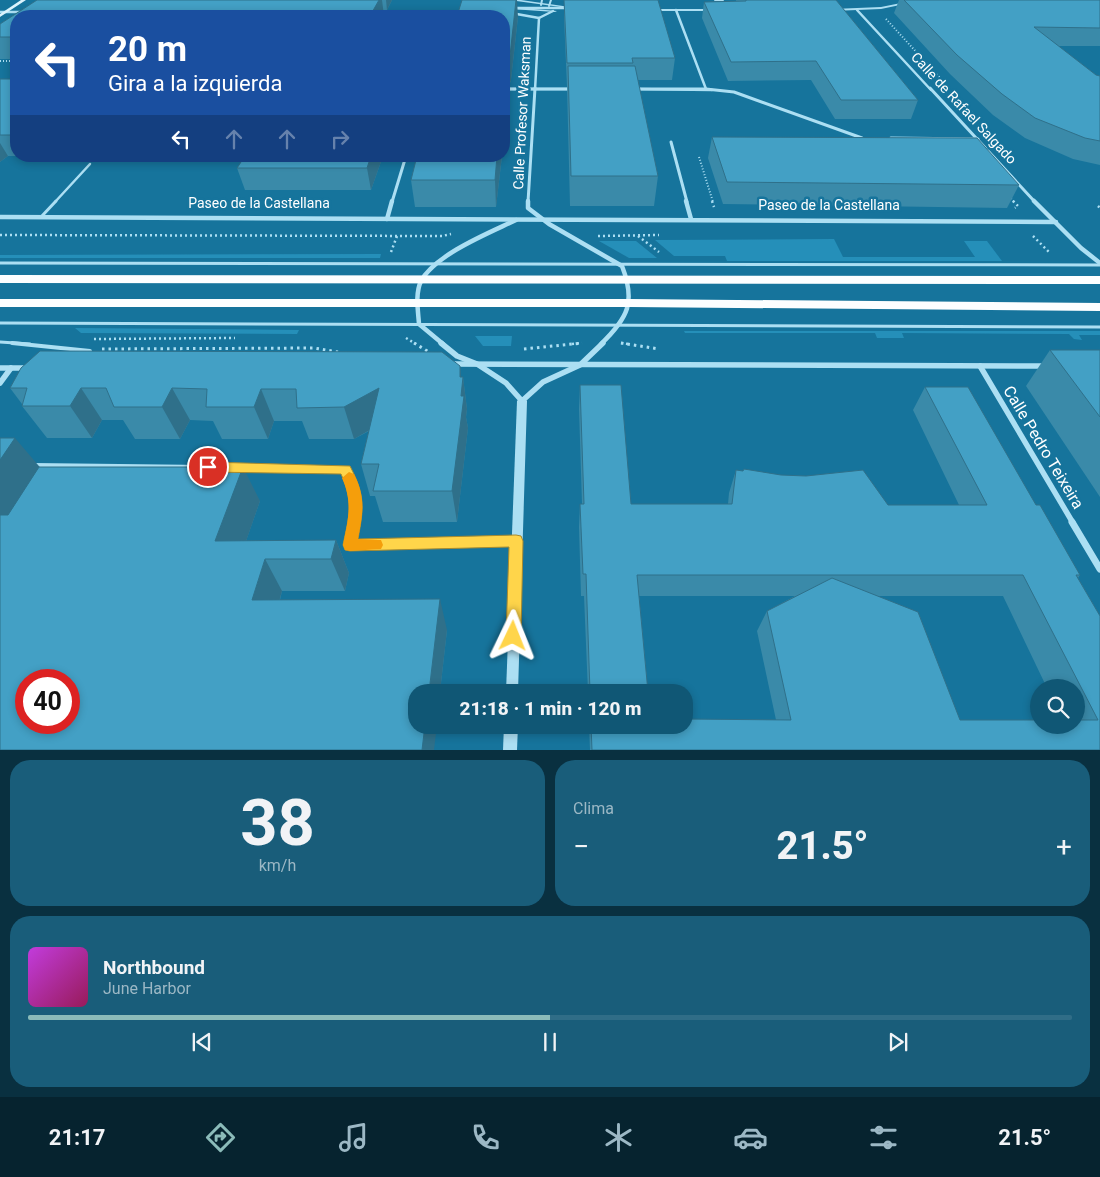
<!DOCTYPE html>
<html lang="es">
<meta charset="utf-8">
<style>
:root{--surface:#105775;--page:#195d7a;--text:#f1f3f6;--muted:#9cb8c5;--line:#306d87;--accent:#8bbbb9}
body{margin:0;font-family:Roboto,sans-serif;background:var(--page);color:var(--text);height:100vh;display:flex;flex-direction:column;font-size:19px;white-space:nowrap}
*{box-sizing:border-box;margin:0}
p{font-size:16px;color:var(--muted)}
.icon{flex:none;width:28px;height:28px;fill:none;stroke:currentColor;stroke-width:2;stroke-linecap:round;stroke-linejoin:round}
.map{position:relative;height:750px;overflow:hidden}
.panel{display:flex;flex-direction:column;gap:10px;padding:10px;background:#093040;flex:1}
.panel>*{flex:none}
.hud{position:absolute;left:10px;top:10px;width:500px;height:152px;border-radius:20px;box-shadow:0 2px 8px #0003;background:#1a4fa0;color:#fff;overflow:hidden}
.buttons{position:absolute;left:1030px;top:679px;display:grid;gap:10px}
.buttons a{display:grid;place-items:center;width:55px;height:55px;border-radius:50%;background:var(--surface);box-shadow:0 2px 8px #0003;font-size:25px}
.speed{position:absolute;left:15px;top:669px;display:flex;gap:10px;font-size:25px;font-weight:700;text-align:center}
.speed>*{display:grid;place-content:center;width:65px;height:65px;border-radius:50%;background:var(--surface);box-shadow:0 2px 8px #0003;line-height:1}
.speed .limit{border:8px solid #d22;background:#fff;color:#111}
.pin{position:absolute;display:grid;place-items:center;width:42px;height:42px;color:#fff;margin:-21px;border:2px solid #fff;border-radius:50%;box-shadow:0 1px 5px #0007}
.me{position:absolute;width:55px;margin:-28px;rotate:2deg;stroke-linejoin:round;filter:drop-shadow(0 0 4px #0008)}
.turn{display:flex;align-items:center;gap:18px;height:105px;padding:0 15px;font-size:22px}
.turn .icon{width:65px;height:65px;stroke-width:2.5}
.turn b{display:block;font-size:35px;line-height:42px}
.lanes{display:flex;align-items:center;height:48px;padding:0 15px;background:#0003;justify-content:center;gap:25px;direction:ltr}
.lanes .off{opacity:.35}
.big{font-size:38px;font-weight:800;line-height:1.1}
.panel .card{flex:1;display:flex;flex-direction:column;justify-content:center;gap:8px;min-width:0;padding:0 18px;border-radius:20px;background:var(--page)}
.panel .dial{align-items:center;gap:0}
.dial b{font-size:65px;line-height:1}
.song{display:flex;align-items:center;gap:15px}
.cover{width:60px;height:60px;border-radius:8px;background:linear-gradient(135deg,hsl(290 70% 55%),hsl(330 70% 35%))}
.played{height:5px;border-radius:2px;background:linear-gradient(90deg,var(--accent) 50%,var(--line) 50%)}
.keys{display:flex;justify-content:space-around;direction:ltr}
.heat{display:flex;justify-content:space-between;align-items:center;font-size:28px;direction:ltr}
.panel .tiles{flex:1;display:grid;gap:10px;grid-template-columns:1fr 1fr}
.card:last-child{grid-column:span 2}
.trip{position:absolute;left:408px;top:684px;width:285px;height:50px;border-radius:20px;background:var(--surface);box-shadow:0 2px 8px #0003;font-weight:800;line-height:50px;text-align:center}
.menu{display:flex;height:80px;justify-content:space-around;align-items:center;background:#06232f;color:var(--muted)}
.menu .icon{width:35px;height:35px}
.menu .on{color:var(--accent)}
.menu b{font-size:22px;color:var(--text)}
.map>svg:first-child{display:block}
.green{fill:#258fb9}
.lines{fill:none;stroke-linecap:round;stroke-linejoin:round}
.path-far2{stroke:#acdff3;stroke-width:2;stroke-dasharray:1 2;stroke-linecap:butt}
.path-far1{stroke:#acdff3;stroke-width:2.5;stroke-dasharray:2 3;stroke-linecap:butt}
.path{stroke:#acdff3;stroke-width:3;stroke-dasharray:2.5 4;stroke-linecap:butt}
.service-far4{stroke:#acdff3;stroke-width:2}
.service-far3{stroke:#acdff3;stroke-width:2.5}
.service-far2{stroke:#acdff3;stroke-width:3}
.service-far1{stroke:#acdff3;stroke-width:4}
.service{stroke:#acdff3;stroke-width:5}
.minor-far4{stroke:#acdff3;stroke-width:2.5}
.minor-far3{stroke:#acdff3;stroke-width:3}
.minor-far2{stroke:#acdff3;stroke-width:4.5}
.minor-far1{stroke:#acdff3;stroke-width:5.5}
.minor{stroke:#acdff3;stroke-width:7}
.tertiary{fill:#acdff3;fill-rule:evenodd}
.secondary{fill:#dbf3fc;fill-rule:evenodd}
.trunk{fill:#fcfeff;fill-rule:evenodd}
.wall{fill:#3a8aa9;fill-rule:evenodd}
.shaded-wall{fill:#2f708a}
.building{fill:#43a0c5;stroke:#2f708a;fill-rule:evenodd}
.route{fill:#ffd54a;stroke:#a68a30}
.slow{fill:#f59e0b}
.labels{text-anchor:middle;stroke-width:5;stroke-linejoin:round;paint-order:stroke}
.far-street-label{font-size:14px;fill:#fff;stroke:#16749c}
.street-label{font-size:16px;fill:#fff;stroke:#16749c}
</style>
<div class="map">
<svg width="1100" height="750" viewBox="0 0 1100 750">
<rect width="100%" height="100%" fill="#16749c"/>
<g class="green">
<path d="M834,239L843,257H975L964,241H987L1002,261H727L725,256H674L655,240Z"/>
<path d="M599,241H636L657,258H629Z"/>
<path d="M381,254L380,258H0V255Z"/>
<path d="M75,328L299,330L297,334L81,333Z"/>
<path d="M684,331H1100V335H1079L1082,340L1074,339L1069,334L902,333L904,338H877L875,333H685Z"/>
<path d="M475,336H512L511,346H483Z"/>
</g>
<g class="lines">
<g class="path-far2">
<path d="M886,19L941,79"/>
<path d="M0,61H16"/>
<path d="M969,109L980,121"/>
<path d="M699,157L713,202"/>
<path d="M1009,196L1014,202"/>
</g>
<g class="path-far1">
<path d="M712,201L714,207"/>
<path d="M1013,201L1018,206L1015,208"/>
<path d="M1098,206L1100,208"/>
<path d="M0,235L442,236L451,234"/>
<path d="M598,236L659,235"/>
<path d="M638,236L659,252"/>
<path d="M1033,236L1050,253"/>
<path d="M391,252L397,236"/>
<path d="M406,338L416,344"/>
<path d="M94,339L235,338"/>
<path d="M621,343L628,344"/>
<path d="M572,344L582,343"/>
</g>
<g class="path">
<path d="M414,343L429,352"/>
<path d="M621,343L659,349"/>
<path d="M102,349L314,348L338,352"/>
<path d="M524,349L582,343"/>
</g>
<g class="service-far4">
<path d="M715,0H723"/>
<path d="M541,5L542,0"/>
<path d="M549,6L551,0"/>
</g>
<path class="service-far3" d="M55,202L90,164"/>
<g class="service-far2">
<path d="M41,217L56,201"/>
<path d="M0,263L1100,265"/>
<path d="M0,323L1100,327"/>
<path d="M0,342L30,344"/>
</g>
<g class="service-far1">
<path d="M12,343L90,351"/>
<path d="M33,465L206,467"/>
<path d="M240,468L345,469L355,499L354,523"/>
</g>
<path class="service" d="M354,522L350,545L516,541"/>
<g class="minor-far4">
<path d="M511,8H570"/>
<path d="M676,10L706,89"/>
<path d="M857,10L931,90"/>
<path d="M0,12H25"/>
<path d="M379,13L463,12"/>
<path d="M511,13L539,18"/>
<path d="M539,18L553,11"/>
<path d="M504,89H573"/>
<path d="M634,89L712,90"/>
<path d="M535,90L539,18"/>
</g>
<g class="minor-far3">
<path d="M930,88L1035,202"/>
<path d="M504,89H573"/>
<path d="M634,89H706L734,92L862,138"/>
<path d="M891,138L978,139"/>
<path d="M671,142L687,202"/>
<path d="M392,202L406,156"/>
<path d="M528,202L535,88"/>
</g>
<g class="minor-far2">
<path d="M528,201V208L549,224L622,266C636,302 628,318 601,344"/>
<path d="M686,201L691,219"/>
<path d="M1034,201L1081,248L1100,263"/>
<path d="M0,217L1056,222"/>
<path d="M387,219L392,201"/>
<path d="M443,344L419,324C418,310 415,294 421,281C436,254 489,233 516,220"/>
</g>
<g class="minor-far1">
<path d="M441,343L457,356L477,364L506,383L522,401L543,382L580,365L603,343"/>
<path d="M451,364L1045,366"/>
<path d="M980,366L1073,523"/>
<path d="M0,368H27"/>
<path d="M0,383L11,368"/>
</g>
<path class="minor" d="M1072,522L1100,569"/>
<g class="tertiary">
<path d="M484,0H490L511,7L557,11L555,12L511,9Z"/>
<path d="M509,0H521L577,8L575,9Z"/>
<path d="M916,0H924L881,9L833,11L831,10L833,9L881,7Z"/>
<path d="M649,9H713L715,10L713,11H651Z"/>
<path d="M522,398L525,399L527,401L518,692H506L517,401L519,399Z"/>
<path d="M504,725H518L517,750H503Z"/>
</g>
<path class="secondary" d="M21,0H26L0,17V14Z"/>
<g class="trunk">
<path d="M0,275L1100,276V284L0,283Z"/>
<path d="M0,299H630L1100,303V311L630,307H0Z"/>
</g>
</g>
<g class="wall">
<path d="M37,0H392L387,10H383L384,16H16V59H0V24Z"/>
<path d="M564,0L675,58L672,80H637L658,176L654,206H570L567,86L564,18Z"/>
<path d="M736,0H836L918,100L911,119H835L811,80L728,81L702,18L704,2L736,1Z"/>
<path d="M899,0H1100V46H1058L1096,75L1100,76V165L1073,159L1025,138L993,115L950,74L894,13Z"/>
<path d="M504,16L518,17L511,80L509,86H508V92L504,136Z"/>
<path d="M0,79H16V156H8L0,162Z"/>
<path d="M712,137L1019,185L1007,208L723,204L708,158Z"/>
<path d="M40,156H125L124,158Z"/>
<path d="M383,156L371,190H245L237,168Z"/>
<path d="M417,156H502L496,207H415L411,180Z"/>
<path d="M1050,350H1100V497L1026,386Z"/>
<path d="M460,366L461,377H463L467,409L466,417L468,428L457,522H383L375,496H370L361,464L369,431L354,439H309L302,421H274L268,439H222L213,421L190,420L180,439H135L123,420H102L92,438H47L22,406V404L10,388Z"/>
<path d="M580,385L631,504H728L729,493L736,470L888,505H959L913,410L925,387L1036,505L1080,575L1078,578L1100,616V750H590L589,725H684L776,720L757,631L767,611L795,596H639L648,692H588L584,596H581L579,527L580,504H582L579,409ZM878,596H1003L1047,688H1076V725L960,720Z"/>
<path d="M39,467L260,501L246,541L336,540L349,573L345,591H282L280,600L447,630L440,692H416Z"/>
</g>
<g class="shaded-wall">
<path d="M379,0H382L384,16H370Z"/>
<path d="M386,0H392L387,10Z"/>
<path d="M516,0H517L518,17L511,80L509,86L508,62Z"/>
<path d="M507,68L508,92L504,136V99Z"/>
<path d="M0,143L8,156L0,162Z"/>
<path d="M371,156H383L371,190L367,168Z"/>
<path d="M497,156H502L496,207L495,180Z"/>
<path d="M460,366L462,385L463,377L467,409L466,417L468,428L457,522L452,491Z"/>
<path d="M81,388L102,420L92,438L70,406Z"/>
<path d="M172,388L190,420L180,439L162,407Z"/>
<path d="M379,388L387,420L354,439L344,407Z"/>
<path d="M261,389L274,421L268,439L254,407Z"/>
<path d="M15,438L44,472L0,542V460Z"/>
<path d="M243,467L260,501L235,573L215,541Z"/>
<path d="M336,540L349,573L345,591L331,559Z"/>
<path d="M265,559L282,591L271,631L252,600Z"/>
<path d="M440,599L447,630L440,692H429Z"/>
<path d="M425,725H437L434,750H422Z"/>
</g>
<g class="building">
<path d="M37,0H379L370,16H110L113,13H60L56,16H16V37H0V24Z"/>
<path d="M462,0H516L510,56L508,62H504V16H457Z"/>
<path d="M564,0H658L675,58H632L633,63H567Z"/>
<path d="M746,0H836L918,100H841L816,61L731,62L704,2L746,1Z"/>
<path d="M904,0H1100V28L1034,27L1096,75L1100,76V141L1085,138L1035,118L1002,94L957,55Z"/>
<path d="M568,66H635L658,176H571Z"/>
<path d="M504,68H507L504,99Z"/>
<rect x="0" y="79" width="16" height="56"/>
<path d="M712,137L977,138L1019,185L727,182Z"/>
<path d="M245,156H371L367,168H237Z"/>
<path d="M417,156H497L495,180H411Z"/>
<path d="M1050,350H1100V417Z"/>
<path d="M40,351L442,352L460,366V377H463L461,396H464L452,491H373L379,464H361L379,388L344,407L297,408L296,389H261L254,407H206L207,389L172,388L162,407H114L106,388H81L70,406H22L27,388H10L21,368Z"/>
<path d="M580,385H621L631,504H732L736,470L743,471L744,469L781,475L806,476L863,470L888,505H987L925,387H968L1036,505H1040L1080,575H1076L1100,616V750H592L591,725H684V719L791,720L767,611L832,578L918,612L960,720H1039V725H1076V720H1098L1023,575H637L648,692H590L586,574H583L580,504H584Z"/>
<path d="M0,438H15L0,460Z"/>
<path d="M39,467H243L215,541L336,540L331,559H265L252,600L440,599L429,692H416V725H425L422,750H0V515H8ZM26,680H69V722H26Z"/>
</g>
<path class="route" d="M208,462L350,466C365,495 364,507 358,539L516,535L521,536L523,541L521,636L519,641L513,643L508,641L506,636L509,547L350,551L345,550L343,545C349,516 354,503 341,474L208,472L202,467Z"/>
<path class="slow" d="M349,472L354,474C366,498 363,513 358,539L381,540L383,545L381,549L350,551L345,550L343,545C348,520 353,502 342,478Z"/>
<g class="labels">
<g class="far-street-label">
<text transform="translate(964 108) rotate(47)" y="5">Calle de Rafael Salgado</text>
<text transform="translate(522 113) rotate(-87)" y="5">Calle Profesor Waksman</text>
<text x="259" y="208">Paseo de la Castellana</text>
<text x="829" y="210">Paseo de la Castellana</text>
</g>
<g class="street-label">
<text transform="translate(1044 447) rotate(59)" y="6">Calle Pedro Teixeira</text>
</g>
</g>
</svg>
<div class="buttons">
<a><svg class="icon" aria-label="search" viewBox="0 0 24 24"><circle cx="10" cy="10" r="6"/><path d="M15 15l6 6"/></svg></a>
</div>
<div class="speed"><div class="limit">40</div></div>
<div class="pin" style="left:208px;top:467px;background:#d93025"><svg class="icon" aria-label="arrive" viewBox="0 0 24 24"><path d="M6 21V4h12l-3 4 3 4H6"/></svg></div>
<svg class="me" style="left:513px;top:636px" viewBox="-20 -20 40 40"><path d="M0-17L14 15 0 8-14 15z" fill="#ffd54a" stroke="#fff" stroke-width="4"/></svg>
<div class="trip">21:18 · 1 min · 120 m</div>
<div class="hud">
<div class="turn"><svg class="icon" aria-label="left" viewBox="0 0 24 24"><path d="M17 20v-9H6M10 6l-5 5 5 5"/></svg><div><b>20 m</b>Gira a la izquierda</div></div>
<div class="lanes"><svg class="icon" aria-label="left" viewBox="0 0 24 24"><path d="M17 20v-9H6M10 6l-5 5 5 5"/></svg><svg class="icon off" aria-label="ahead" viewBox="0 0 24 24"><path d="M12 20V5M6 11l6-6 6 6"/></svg><svg class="icon off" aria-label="ahead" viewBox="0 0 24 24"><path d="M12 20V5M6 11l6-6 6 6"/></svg><svg class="icon off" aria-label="right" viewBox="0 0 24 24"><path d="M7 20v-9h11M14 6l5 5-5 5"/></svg></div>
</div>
</div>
<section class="panel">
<div class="tiles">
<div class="card dial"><b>38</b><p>km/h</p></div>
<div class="card"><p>Clima</p>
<div class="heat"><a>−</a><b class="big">21.5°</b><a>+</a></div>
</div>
<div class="card">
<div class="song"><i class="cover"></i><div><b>Northbound</b><p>June Harbor</p></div></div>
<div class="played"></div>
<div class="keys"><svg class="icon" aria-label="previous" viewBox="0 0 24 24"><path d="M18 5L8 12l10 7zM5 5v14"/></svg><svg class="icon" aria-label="pause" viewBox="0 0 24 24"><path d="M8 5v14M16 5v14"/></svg><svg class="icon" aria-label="next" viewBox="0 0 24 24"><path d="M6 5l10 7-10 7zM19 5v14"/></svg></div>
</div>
</div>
</section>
<nav class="menu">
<b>21:17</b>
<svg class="icon on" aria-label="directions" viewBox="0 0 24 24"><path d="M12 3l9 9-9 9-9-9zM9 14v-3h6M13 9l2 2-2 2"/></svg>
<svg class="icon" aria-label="music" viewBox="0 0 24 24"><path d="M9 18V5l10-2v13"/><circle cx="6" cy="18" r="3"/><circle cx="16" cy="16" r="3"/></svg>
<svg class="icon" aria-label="phone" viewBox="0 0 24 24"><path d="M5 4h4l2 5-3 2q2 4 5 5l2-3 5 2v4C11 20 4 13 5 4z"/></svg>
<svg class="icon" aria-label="climate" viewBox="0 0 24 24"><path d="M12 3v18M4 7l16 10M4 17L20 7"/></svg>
<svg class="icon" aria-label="car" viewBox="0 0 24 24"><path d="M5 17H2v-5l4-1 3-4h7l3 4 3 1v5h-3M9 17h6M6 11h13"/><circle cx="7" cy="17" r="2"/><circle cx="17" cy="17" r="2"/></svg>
<svg class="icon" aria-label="filters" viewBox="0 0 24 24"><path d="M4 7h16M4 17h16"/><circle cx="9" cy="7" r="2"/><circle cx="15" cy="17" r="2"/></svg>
<b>21.5°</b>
</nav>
